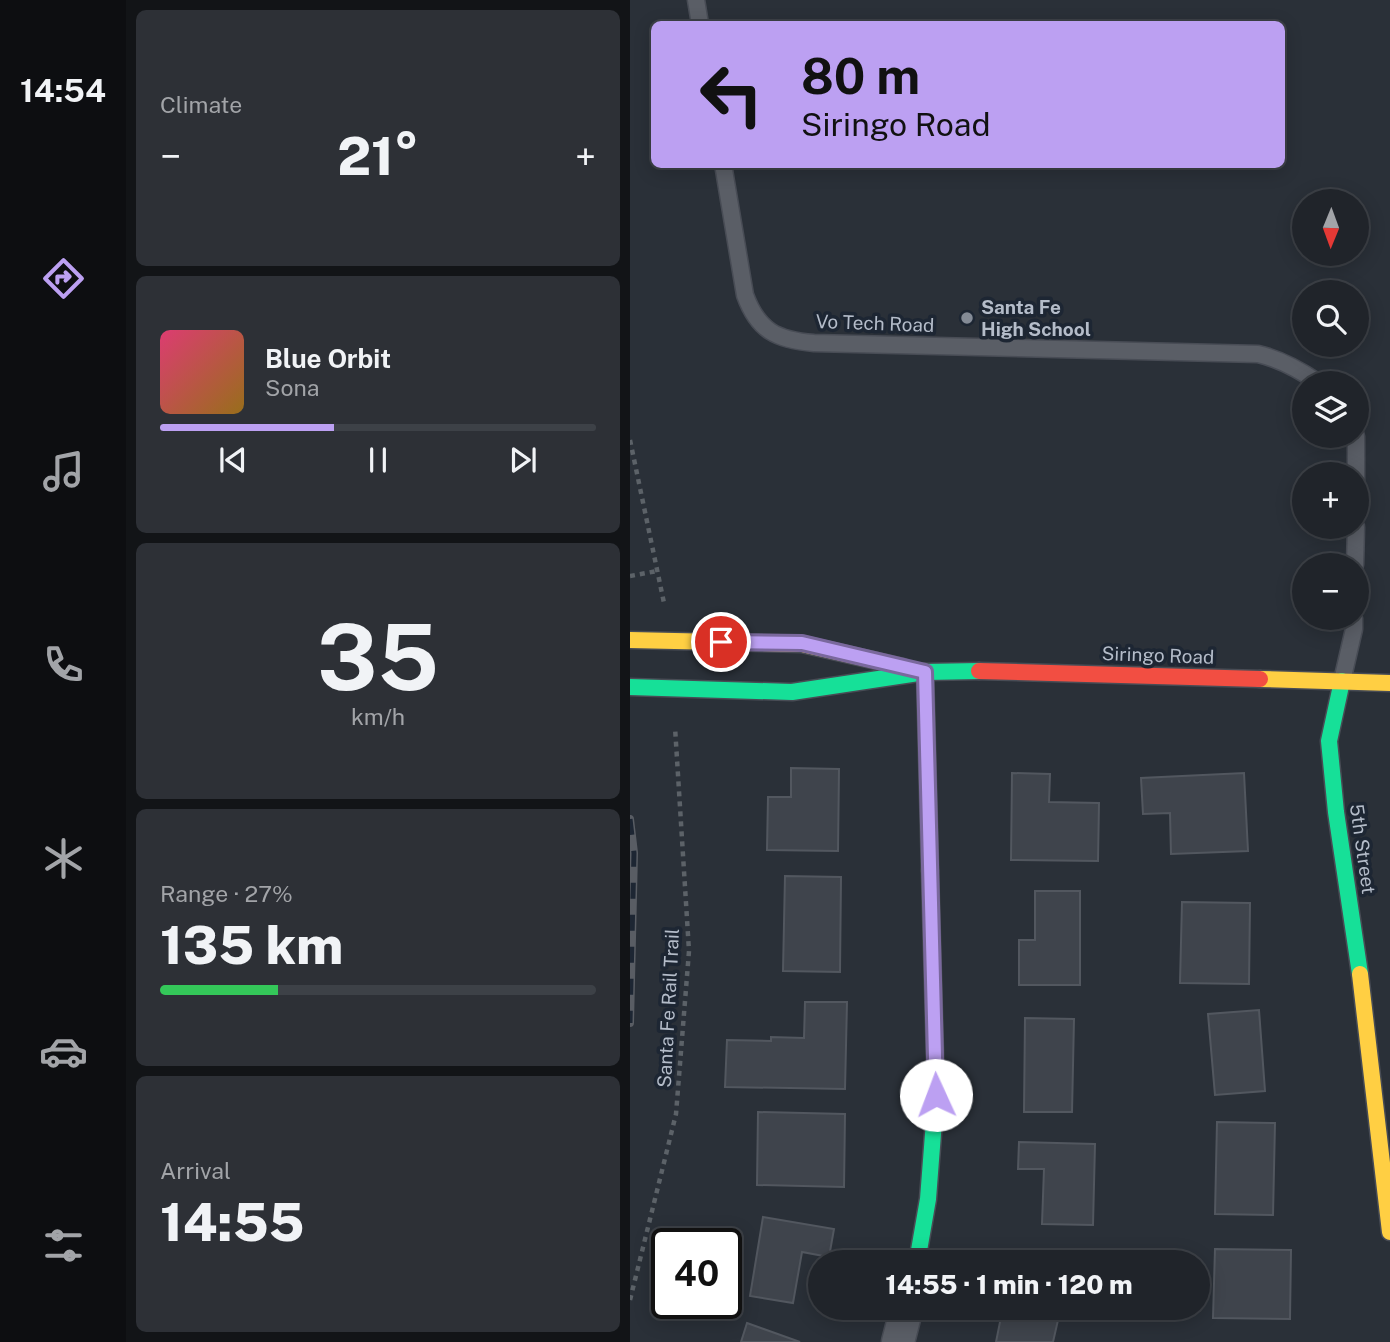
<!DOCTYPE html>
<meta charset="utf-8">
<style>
:root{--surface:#20242a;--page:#2d3036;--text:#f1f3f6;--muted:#a2a4a8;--line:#3d4147;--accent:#bca0f2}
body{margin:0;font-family:"Public Sans",sans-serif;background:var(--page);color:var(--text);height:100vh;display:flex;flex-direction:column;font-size:26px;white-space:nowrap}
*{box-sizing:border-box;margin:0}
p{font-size:23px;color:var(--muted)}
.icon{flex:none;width:38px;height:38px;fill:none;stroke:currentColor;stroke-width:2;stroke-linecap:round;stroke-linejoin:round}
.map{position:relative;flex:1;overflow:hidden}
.details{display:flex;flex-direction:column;gap:10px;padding:10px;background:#121417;width:504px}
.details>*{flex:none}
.guide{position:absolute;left:21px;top:21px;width:634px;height:147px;border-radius:10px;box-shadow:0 4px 18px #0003,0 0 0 2px var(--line);background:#bca0f2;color:#111;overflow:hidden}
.needle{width:46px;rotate:181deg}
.fabs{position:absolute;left:662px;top:189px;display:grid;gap:14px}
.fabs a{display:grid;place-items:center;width:77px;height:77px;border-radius:50%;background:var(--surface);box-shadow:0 4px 18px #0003,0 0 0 2px var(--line);font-size:35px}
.speed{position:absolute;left:21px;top:1228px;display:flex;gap:14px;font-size:35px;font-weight:700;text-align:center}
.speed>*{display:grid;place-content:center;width:91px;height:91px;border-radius:50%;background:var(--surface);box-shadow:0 4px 18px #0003,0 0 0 2px var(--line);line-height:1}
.speed .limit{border:4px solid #111;border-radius:10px;background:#fff;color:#111}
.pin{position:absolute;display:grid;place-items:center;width:60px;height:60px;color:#fff;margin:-30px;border:4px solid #fff;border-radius:50%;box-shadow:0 2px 7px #0007}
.me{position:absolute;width:77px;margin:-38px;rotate:358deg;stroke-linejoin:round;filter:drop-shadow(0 0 5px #0008)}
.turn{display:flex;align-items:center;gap:24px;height:147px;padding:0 35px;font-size:32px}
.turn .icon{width:91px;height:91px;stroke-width:2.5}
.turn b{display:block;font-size:49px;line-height:60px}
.big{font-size:52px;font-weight:800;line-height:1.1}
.details .card{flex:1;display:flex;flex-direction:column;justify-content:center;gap:10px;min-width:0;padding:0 24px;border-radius:10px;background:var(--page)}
.details .dial{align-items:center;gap:0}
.dial b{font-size:91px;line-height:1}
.song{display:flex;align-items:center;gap:21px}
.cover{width:84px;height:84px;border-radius:10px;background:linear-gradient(135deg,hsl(340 70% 55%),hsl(40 70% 35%))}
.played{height:7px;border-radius:4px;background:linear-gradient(90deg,var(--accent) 40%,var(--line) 40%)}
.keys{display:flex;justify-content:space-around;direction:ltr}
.heat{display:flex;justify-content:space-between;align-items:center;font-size:38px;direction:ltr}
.charge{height:10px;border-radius:5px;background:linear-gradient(90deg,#34c759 27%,var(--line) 0)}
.trip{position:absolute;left:178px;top:1250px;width:402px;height:70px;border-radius:35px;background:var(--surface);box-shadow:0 4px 18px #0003,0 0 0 2px var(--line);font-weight:800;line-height:70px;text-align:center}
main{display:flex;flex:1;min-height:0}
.dock{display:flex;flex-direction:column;width:126px;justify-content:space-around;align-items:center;background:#0d0e11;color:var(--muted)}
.dock .icon{width:49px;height:49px}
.dock .selected{color:var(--accent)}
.dock b{font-size:32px;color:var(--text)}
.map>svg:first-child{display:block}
.building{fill:#3f444c;stroke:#52575f;stroke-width:2}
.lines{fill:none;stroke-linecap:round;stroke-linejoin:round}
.lane-casing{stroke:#484c55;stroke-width:19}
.street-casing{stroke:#484c55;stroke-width:35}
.fast-casing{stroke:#484c55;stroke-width:19}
.slow-casing{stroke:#484c55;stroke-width:19}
.jam-casing{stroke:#484c55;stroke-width:19}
.path{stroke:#5c6268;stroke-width:4.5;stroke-dasharray:5 5;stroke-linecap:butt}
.lane{stroke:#5a5e66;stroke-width:16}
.street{stroke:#5a5e66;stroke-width:32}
.fast{stroke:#16e098;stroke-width:16}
.slow{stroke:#ffcf43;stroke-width:16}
.jam{stroke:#f24e42;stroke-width:16}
.rail-casing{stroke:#595d64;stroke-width:8}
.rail{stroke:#1d2633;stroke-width:5;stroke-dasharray:16;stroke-linecap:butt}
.route-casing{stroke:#7a689d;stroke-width:18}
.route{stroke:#bca0f2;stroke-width:12}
.poi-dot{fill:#848b96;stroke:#1d2633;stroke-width:2.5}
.labels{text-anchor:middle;stroke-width:7;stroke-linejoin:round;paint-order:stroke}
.poi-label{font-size:19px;font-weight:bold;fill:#b4bcc9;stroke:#1d2633;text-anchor:start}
.street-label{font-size:19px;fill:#b4bcc9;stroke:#1d2633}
</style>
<main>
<nav class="dock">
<b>14:54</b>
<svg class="icon selected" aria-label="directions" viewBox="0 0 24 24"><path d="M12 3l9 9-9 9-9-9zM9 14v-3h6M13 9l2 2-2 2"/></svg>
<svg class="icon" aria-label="music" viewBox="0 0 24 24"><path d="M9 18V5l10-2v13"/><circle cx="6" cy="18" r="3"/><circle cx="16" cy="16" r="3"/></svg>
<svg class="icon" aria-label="phone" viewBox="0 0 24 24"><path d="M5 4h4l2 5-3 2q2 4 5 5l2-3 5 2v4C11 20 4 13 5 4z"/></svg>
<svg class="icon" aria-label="climate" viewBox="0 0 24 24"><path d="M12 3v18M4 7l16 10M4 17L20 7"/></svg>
<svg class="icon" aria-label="car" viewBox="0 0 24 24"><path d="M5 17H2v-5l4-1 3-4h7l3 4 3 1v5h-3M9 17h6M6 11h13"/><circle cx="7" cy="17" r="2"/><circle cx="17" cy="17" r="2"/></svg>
<svg class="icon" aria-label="filters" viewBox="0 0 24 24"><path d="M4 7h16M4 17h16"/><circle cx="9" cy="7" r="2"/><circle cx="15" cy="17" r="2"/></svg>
</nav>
<section class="details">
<div class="card"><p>Climate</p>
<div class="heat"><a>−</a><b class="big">21°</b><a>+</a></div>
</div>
<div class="card">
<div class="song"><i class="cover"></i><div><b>Blue Orbit</b><p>Sona</p></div></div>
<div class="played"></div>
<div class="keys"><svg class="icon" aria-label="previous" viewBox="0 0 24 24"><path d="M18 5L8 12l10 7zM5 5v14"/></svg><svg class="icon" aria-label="pause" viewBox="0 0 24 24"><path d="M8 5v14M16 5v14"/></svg><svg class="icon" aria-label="next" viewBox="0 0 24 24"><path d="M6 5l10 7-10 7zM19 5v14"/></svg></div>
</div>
<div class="card dial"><b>35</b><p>km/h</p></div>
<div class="card"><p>Range · 27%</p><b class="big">135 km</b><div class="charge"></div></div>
<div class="card"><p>Arrival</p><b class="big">14:55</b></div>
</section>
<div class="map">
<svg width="760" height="1342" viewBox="0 0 760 1342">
<rect width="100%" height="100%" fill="#2a3038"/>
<g class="building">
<path d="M161,768L209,769L208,851L137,850L138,797H161Z"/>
<path d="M382,773L420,774L419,802L469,803L468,861L381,860Z"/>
<path d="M614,773L618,851L541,854L540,813L513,814L511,778Z"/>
<path d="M155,876L211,877L210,972L153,971Z"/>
<path d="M405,891H450V985H389V940H405Z"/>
<path d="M552,902L620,903L619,984L550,983Z"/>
<path d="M175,1002H217L215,1089L95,1087L97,1040L141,1041V1037L174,1038Z"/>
<path d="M629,1010L635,1091L585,1095L578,1014Z"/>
<path d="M395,1018L444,1019L442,1112H394Z"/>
<path d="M128,1112L215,1114L214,1187L127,1185Z"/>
<path d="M587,1122L645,1123L643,1215L585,1214Z"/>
<path d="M389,1142L465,1144L463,1225L412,1224L414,1169H388Z"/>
<path d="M133,1217L204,1229L199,1257L172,1252L163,1303L120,1296Z"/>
<path d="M585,1249L661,1250L660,1319L583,1318Z"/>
<path d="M386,1253L425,1262H384Z"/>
<path d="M373,1307H431L423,1342H366Z"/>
<path d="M117,1323L170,1342H111Z"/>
</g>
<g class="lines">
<defs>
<g id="lane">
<path d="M66,0L70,24"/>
<path d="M93,164L115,295C128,331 147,340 184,343L628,354C650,359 670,370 689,383"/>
<path d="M726,436V500"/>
<path d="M725,565L726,527"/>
<path d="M712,681L724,629V618"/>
</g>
<path id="street" d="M268,1342L277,1307"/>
<g id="fast">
<path d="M712,681L699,741L706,812L730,974"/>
<path d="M0,687L162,692L295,672L349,671"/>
<path d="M287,1262L298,1199L306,1095L300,871"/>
</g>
<g id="slow">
<path d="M0,640L172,644L273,667"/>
<path d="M295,672L300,871"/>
<path d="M630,679L760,683"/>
<path d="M730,974L760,1232"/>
</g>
<path id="jam" d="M349,671L630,679"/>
</defs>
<use href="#lane" class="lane-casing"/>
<use href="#street" class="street-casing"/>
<use href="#fast" class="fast-casing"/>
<use href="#slow" class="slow-casing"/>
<use href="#jam" class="jam-casing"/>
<g class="path">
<path d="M0,440L34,603"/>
<path d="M0,576L27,571"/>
<path d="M0,1300L46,1114L59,951L45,727"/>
</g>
<use href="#lane" class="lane"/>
<use href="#street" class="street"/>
<use href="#fast" class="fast"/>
<use href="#slow" class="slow"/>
<use href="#jam" class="jam"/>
<defs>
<path id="rail" d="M0,819L4,853L0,1023"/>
</defs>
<use href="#rail" class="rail-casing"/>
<use href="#rail" class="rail"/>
</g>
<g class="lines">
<defs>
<path id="route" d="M91,642L172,643L295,672L306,1095"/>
</defs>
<use href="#route" class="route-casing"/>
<use href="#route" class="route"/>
</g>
<circle class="poi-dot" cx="337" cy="318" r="7"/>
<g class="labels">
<g class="poi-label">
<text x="351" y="314">Santa Fe<tspan x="351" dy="22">High School</tspan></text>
</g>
<g class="street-label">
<text transform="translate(245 323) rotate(2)" y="7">Vo Tech Road</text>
<text transform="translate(528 655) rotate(2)" y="7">Siringo Road</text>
<text transform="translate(733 849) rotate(82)" y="7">5th Street</text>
<text transform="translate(38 1008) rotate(-87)" y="7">Santa Fe Rail Trail</text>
</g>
</g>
</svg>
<div class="fabs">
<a><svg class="needle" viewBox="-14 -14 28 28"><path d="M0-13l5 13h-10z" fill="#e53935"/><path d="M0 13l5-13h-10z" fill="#a2a4a8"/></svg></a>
<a><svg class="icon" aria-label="search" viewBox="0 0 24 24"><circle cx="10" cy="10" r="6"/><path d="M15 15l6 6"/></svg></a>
<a><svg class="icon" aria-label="layers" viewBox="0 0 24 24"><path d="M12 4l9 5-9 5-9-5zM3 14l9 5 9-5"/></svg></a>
<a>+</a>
<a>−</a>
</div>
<div class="speed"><div class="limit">40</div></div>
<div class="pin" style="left:91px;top:642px;background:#d93025"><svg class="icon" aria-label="arrive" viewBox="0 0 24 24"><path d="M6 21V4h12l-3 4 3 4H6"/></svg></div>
<svg class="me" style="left:306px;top:1095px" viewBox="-20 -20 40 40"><circle r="19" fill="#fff"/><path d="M0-13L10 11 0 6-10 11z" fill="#bca0f2"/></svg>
<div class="trip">14:55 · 1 min · 120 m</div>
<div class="guide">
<div class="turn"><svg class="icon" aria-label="left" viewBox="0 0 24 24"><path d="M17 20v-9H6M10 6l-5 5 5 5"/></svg><div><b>80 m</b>Siringo Road</div></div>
</div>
</div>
</main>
